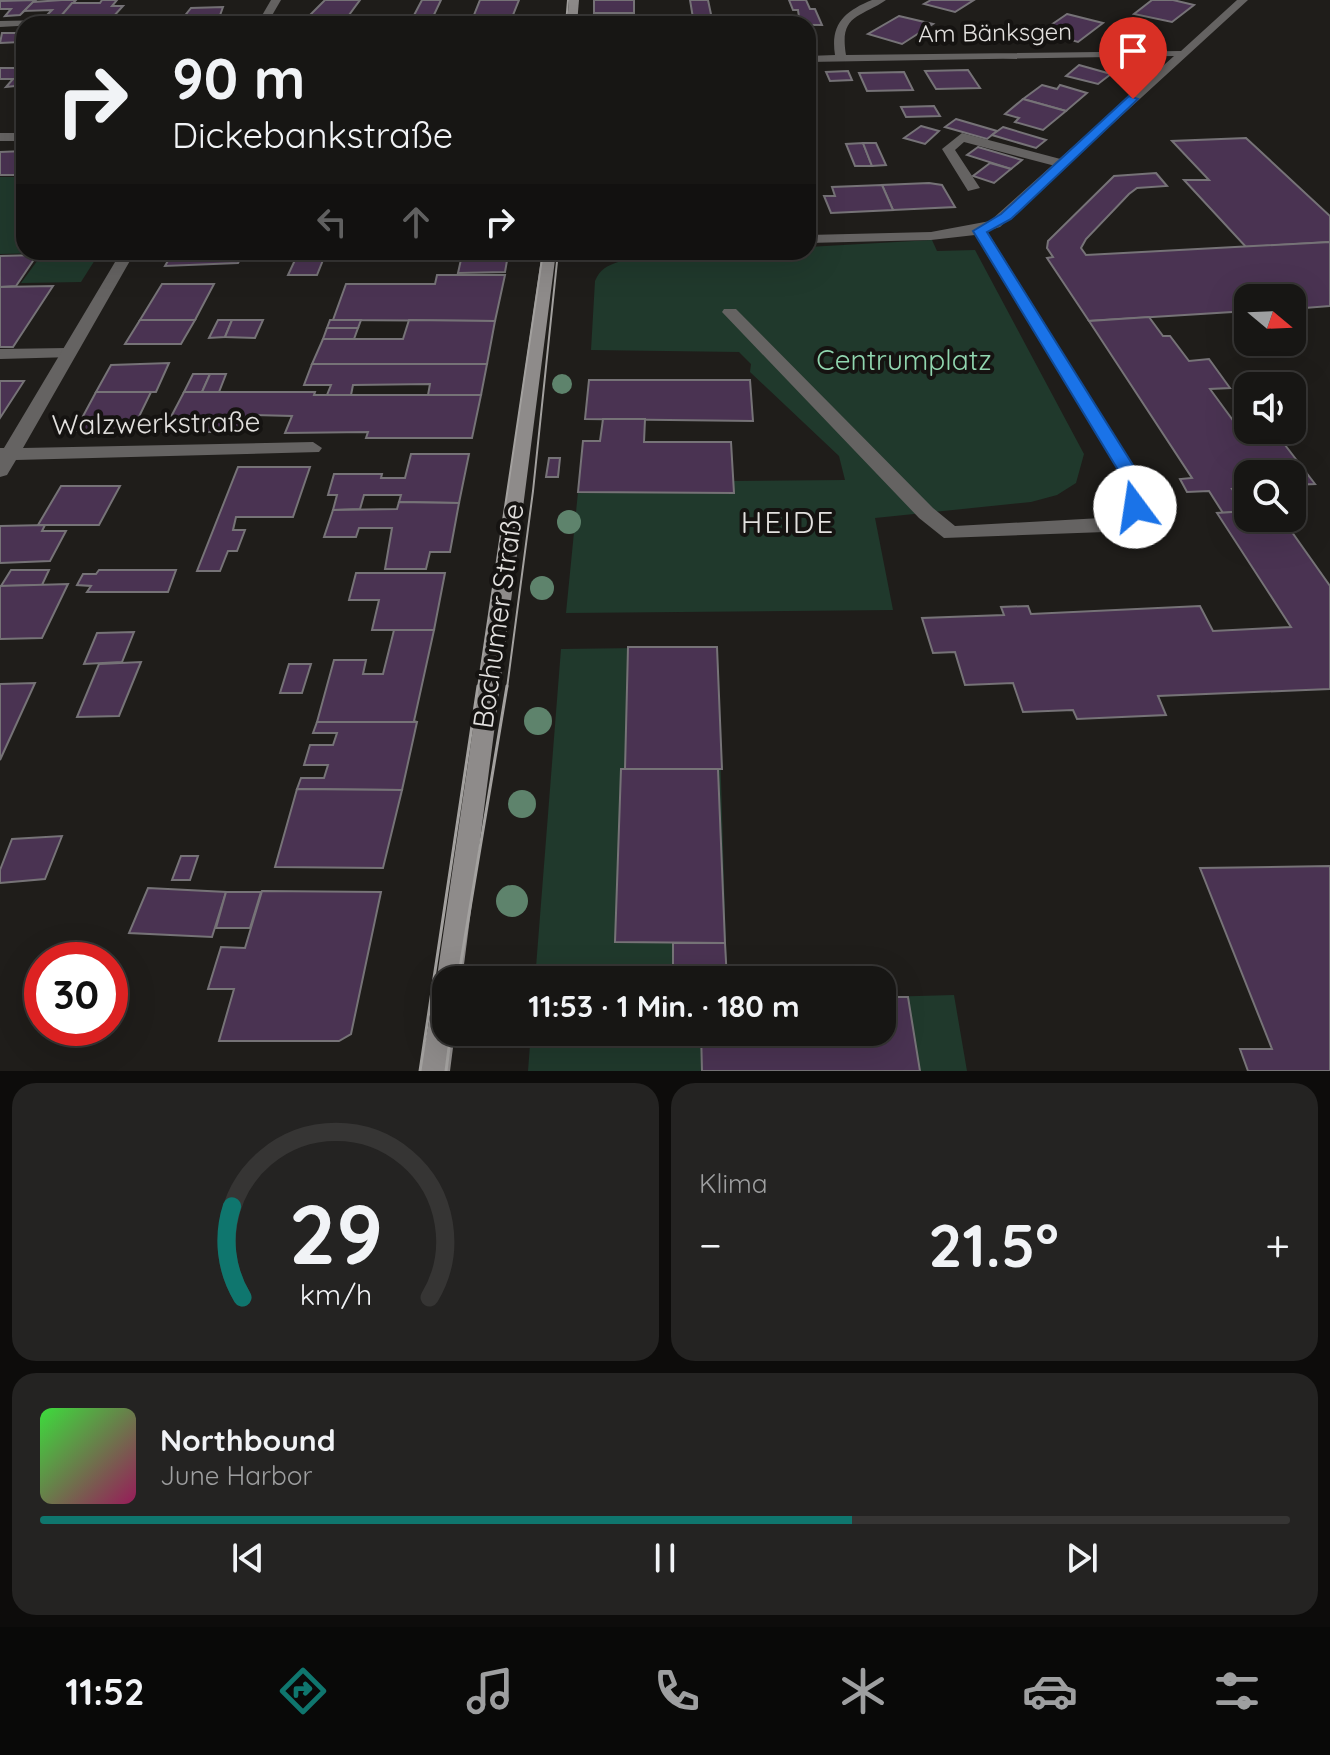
<!DOCTYPE html>
<html lang="de">
<meta charset="utf-8">
<style>
:root{--surface:#171614;--page:#242322;--text:#f1f3f6;--muted:#9e9fa0;--line:#363534;--accent:#0f766e}
body{margin:0;font-family:Quicksand,sans-serif;background:var(--page);color:var(--text);height:100vh;display:flex;flex-direction:column;font-size:30px;white-space:nowrap}
*{box-sizing:border-box;margin:0}
p{font-size:26px;color:var(--muted)}
.icon{flex:none;width:44px;height:44px;fill:none;stroke:currentColor;stroke-width:2;stroke-linecap:round;stroke-linejoin:round}
.map{position:relative;height:1071px;overflow:hidden}
.details{display:flex;flex-direction:column;gap:12px;padding:12px;background:#0d0c0b;flex:1}
.details>*{flex:none}
.guide{position:absolute;left:16px;top:16px;width:800px;height:244px;border-radius:24px;box-shadow:0 8px 32px #0002,0 0 0 2px var(--line);background:#171614;color:var(--text);overflow:hidden}
.needle{width:52px;rotate:109deg}
.controls{position:absolute;left:1234px;top:284px;display:grid;gap:16px}
.controls a{display:grid;place-items:center;width:72px;height:72px;border-radius:16px;background:var(--surface);box-shadow:0 8px 32px #0002,0 0 0 2px var(--line);font-size:40px}
.speed{position:absolute;left:24px;top:942px;display:flex;gap:16px;font-size:40px;font-weight:700;text-align:center}
.speed>*{display:grid;place-content:center;width:104px;height:104px;border-radius:50%;background:var(--surface);box-shadow:0 8px 32px #0002,0 0 0 2px var(--line);line-height:1}
.speed .limit{border:12px solid #d22;background:#fff;color:#111}
.pin{position:absolute;display:grid;place-items:center;width:68px;height:68px;color:#fff;margin:-82px -34px;border-radius:50% 50% 50% 0;rotate:-45deg;box-shadow:0 0 8px #0007}
.pin .icon{rotate:45deg}
.me{position:absolute;width:88px;margin:-44px;rotate:346deg;stroke-linejoin:round;filter:drop-shadow(0 0 6px #0008)}
.turn{display:flex;align-items:center;gap:28px;height:168px;padding:0 24px;font-size:36px}
.turn .icon{width:104px;height:104px;stroke-width:2.5}
.turn b{display:block;font-size:56px;line-height:68px}
.lanes{display:flex;align-items:center;height:76px;padding:0 24px;background:#0003;justify-content:center;gap:40px;direction:ltr}
.lanes .off{opacity:.35}
.big{font-size:60px;font-weight:700;line-height:1.1}
.details .tile{flex:1;display:flex;flex-direction:column;justify-content:center;gap:12px;min-width:0;padding:0 28px;border-radius:24px;background:var(--page)}
.details .dial{align-items:center;gap:0}
.dial svg{height:208px;overflow:visible;fill:none;stroke:var(--line);stroke-width:7;stroke-linecap:round;text-anchor:middle}
.dial text{fill:var(--text);stroke:none}
.song{display:flex;align-items:center;gap:24px}
.cover{width:96px;height:96px;border-radius:12px;background:linear-gradient(135deg,hsl(120 70% 55%),hsl(330 70% 35%))}
.played{height:8px;border-radius:4px;background:linear-gradient(90deg,var(--accent) 65%,var(--line) 65%)}
.keys{display:flex;justify-content:space-around;direction:ltr}
.heat{display:flex;justify-content:space-between;align-items:center;font-size:44px;direction:ltr}
.details .tiles{flex:1;display:grid;gap:12px;grid-template-columns:1fr 1fr}
.tile:last-child{grid-column:span 2}
.trip{position:absolute;left:432px;top:966px;width:464px;height:80px;border-radius:24px;background:var(--surface);box-shadow:0 8px 32px #0002,0 0 0 2px var(--line);font-weight:700;line-height:80px;text-align:center}
.dock{display:flex;height:128px;justify-content:space-around;align-items:center;background:#090908;color:var(--muted)}
.dock .icon{width:56px;height:56px}
.dock .active{color:var(--accent)}
.dock b{font-size:36px;color:var(--text)}
.map>svg:first-child{display:block}
.green{fill:#20392c}
.building{fill:#4a3352;stroke:#767377;stroke-width:2}
.lines{fill:none;stroke-linecap:round;stroke-linejoin:round}
.lane{fill:#656362;fill-rule:evenodd}
.street{fill:#656362;fill-rule:evenodd}
.secondary{fill:#8e8b8a;fill-rule:evenodd}
.tram-far1{stroke:#a3a19f;stroke-width:2}
.tram{stroke:#a3a19f;stroke-width:3}
.tree{fill:#5e836c}
.route{fill:#1a73e8;stroke:#114b97;stroke-width:2}
.labels{text-anchor:middle;stroke-width:8;stroke-linejoin:round;paint-order:stroke}
.far-street-label{font-size:24px;fill:#e2e0de;stroke:#151311}
.park-label{font-size:28px;fill:#91d7b0;stroke:#151311}
.street-label{font-size:28px;fill:#e2e0de;stroke:#151311}
.neighbourhood-label{font-size:30px;letter-spacing:2px;fill:#e2e0de;stroke:#151311}
</style>
<div class="map">
<svg width="1330" height="1071" viewBox="0 0 1330 1071">
<rect width="100%" height="100%" fill="#1f1d1a"/>
<g class="green">
<path d="M0,177H24L16,192L24,193V252H100L81,282L21,283L43,253L0,254Z"/>
<path d="M932,240L937,251L975,250L1084,454L1076,483L1057,495L1031,502L875,518L893,610L566,613L578,492L733,481L845,480L839,456L750,372L751,364L739,352L591,350L595,281C600,269 607,266 618,262L711,258L709,252H808V247Z"/>
<path d="M717,647L727,980H535L561,649Z"/>
<path d="M954,995L967,1071H528L531,1032H882V997Z"/>
</g>
<g class="building">
<path d="M36,0L20,15L5,16L11,9H0V1Z"/>
<path d="M62,0H76L60,17H45L52,10L24,11L33,2Z"/>
<path d="M102,0H117L112,6H123L113,17L61,16L72,3H100Z"/>
<path d="M325,0H360L349,15H310Z"/>
<path d="M422,0H441L432,19H412Z"/>
<path d="M480,0H519L511,20H472Z"/>
<rect x="594" y="0" width="40" height="13"/>
<path d="M690,0H708L712,19L718,21L799,17L798,10H793L789,0H806L810,9H815L822,25L694,24Z"/>
<path d="M931,0H974L955,12L924,4Z"/>
<path d="M1152,0H1173L1194,5L1172,22L1134,14Z"/>
<path d="M223,7L219,18L212,23H179L191,8Z"/>
<path d="M594,13H634V24H593Z"/>
<path d="M1067,14L1103,23L1078,42L1036,30L1042,26L1048,27Z"/>
<path d="M899,16L933,24L902,44L868,34Z"/>
<path d="M2,33H24V47H16L20,42L0,43Z"/>
<path d="M1079,65L1111,74L1098,84L1066,76Z"/>
<path d="M0,68H24V85L6,87L13,79H0Z"/>
<path d="M968,70L980,88L936,89L925,71Z"/>
<path d="M848,71L852,80L830,81L826,72Z"/>
<path d="M904,72L913,90L867,91L859,73Z"/>
<path d="M1042,85L1057,89L1060,85L1087,93L1066,111L1023,99Z"/>
<path d="M1023,99L1066,111L1043,130L1015,122L1019,118L1005,114Z"/>
<path d="M934,106L940,116L906,117L901,107Z"/>
<path d="M956,119L997,131L987,139L945,127Z"/>
<path d="M921,126L939,131L925,144L904,138Z"/>
<path d="M1003,127L1046,140L1036,148L992,135Z"/>
<path d="M1246,138L1330,216V242L1246,247L1184,180H1209L1172,141Z"/>
<path d="M863,143L872,166H855L846,144Z"/>
<path d="M863,143H876L886,165L872,166Z"/>
<path d="M978,147L1022,160L1011,169L967,155Z"/>
<path d="M24,151V175H0V152Z"/>
<path d="M990,163L1011,169L994,183L973,176Z"/>
<path d="M1156,173L1167,186L1137,188L1129,194L1086,239L1081,248L1086,255L1330,242V306L1292,309V298H1248V311L1089,321L1047,258L1053,257L1047,248L1048,241L1114,176Z"/>
<path d="M929,183L942,185L955,207L893,210L882,185Z"/>
<path d="M882,185L893,210L831,213L824,196H835L832,187Z"/>
<path d="M173,252H244L238,263L165,266Z"/>
<path d="M463,252H508V255H462Z"/>
<path d="M37,255L16,286L0,287V256Z"/>
<path d="M462,255H508L505,272L458,273Z"/>
<path d="M295,260H323L317,275H288Z"/>
<path d="M437,275H505L495,321L333,320L346,284H435Z"/>
<path d="M162,284H214L195,320H140Z"/>
<path d="M53,286L13,347H0V287Z"/>
<path d="M1149,317L1163,336H1170L1189,361L1209,359L1230,388L1210,389L1243,434L1275,432L1315,484L1292,485V474H1248V488L1232,489L1247,511L1223,513L1209,491L1187,492L1180,479L1192,478L1089,321Z"/>
<path d="M140,320H195L181,344H125Z"/>
<path d="M218,320H232L225,337L209,338Z"/>
<path d="M232,320H263L255,338L225,337Z"/>
<path d="M330,320H361L358,328H327Z"/>
<path d="M409,320L495,321L487,364H312L323,339H403Z"/>
<path d="M327,328H358L354,339H323Z"/>
<path d="M169,363L156,392H96L111,365Z"/>
<path d="M312,364H487L481,395H428L430,384L353,385L351,395H327L331,385H304Z"/>
<path d="M193,374H210L202,392H184Z"/>
<path d="M210,374H226L219,392H202Z"/>
<path d="M589,380H750L753,421L585,419Z"/>
<path d="M0,381H24L0,418Z"/>
<path d="M96,392H151L132,431H75Z"/>
<path d="M184,392H315L314,395H481L472,438H366L368,432L285,433L292,416L249,415L241,432H163Z"/>
<path d="M603,419H645L644,442H731L734,493L578,492L583,441H600Z"/>
<path d="M411,454H469L459,503L399,502L401,495H364L360,509L333,510L337,495H328L334,474H382L381,478H405Z"/>
<path d="M549,458H560L558,477H546Z"/>
<path d="M238,467H310L293,517H236L233,530H245L237,551H228L220,571H197Z"/>
<path d="M61,486H120L99,525H38Z"/>
<path d="M399,502L459,503L450,552H430L426,569H385L392,528H359L356,537H324L333,510L397,509Z"/>
<path d="M1248,511V518H1282L1330,586V689L1158,696L1166,715L1077,719L1073,710L1023,712L1013,683L965,685L955,652L933,653L922,618L1004,615L1001,607L1028,606L1031,614L1200,606L1213,631L1291,627L1217,513Z"/>
<path d="M45,525L42,531H66L50,561L0,563V526Z"/>
<path d="M11,570H49L42,585L1,586Z"/>
<path d="M99,570H176L168,592H87L91,586L77,585L83,574H96Z"/>
<path d="M356,573H445L434,630H372L379,600H349Z"/>
<path d="M68,584L42,638L0,639V586Z"/>
<path d="M394,630H434L414,721L417,722H317L334,660H366L363,674H383Z"/>
<path d="M134,632L122,662L84,664L97,633Z"/>
<path d="M628,647H717L722,769H625Z"/>
<path d="M141,662L119,716L77,717L99,664Z"/>
<path d="M289,664H311L302,693H280Z"/>
<path d="M35,683L0,760V684Z"/>
<path d="M317,722H417L402,790L297,789L301,778H324L328,765H304L310,745H333L337,733H313Z"/>
<path d="M621,769H718L725,943L615,942Z"/>
<path d="M297,789L402,790L383,868L275,867Z"/>
<path d="M62,836L45,879L0,883V870L12,839Z"/>
<path d="M181,856H198L190,880H172Z"/>
<path d="M1330,866V1071H1248L1240,1049H1272L1200,868Z"/>
<path d="M148,888L226,892L212,937L129,933Z"/>
<path d="M262,891L381,892L351,1034L339,1041H219L234,989H208L221,947L245,948Z"/>
<path d="M226,892H261L250,928H216Z"/>
<path d="M673,943H725L727,980H673Z"/>
<path d="M882,997H908L920,1071H702L701,1032H882Z"/>
</g>
<g class="lines">
<g class="lane">
<rect x="0" y="133" width="24" height="8"/>
<path d="M962,133L1068,161L1070,164L1063,168L964,142L955,150L980,188L968,191L942,149Z"/>
<path d="M67,348L75,353L73,357L0,359V349Z"/>
</g>
<g class="street">
<path d="M271,0H281L267,24H257Z"/>
<path d="M872,0H886C860,18 839,14 846,55L1181,51L1237,0H1248L1000,227L987,231L1136,470L1145,507L1142,512L1105,532L944,538L919,518L722,312L724,309H736L933,508L955,526L1101,518L1125,504L1118,470L975,235L931,240L808,243V235L931,232L990,221L1174,56L808,62V56L835,55C830,24 845,11 872,0Z"/>
<path d="M49,20L54,24L0,27V21Z"/>
<path d="M121,252H135L23,448L313,442L322,448L319,452L16,460L7,475L0,477V448H4Z"/>
</g>
<g class="secondary">
<path d="M569,0H579L577,24H567Z"/>
<path d="M542,252H556L462,980H446V1032H455L450,1071H420L436,984Z"/>
</g>
<g class="tram-far1">
<path d="M566,24L568,0"/>
<path d="M478,688L543,252"/>
<path d="M507,688L533,491L558,252"/>
</g>
<g class="tram">
<path d="M458,980L507,686"/>
<path d="M420,1071L478,686"/>
<path d="M446,1071L451,1032"/>
</g>
</g>
<g class="tree">
<circle cx="562" cy="384" r="10"/>
<circle cx="569" cy="522" r="12"/>
<circle cx="542" cy="588" r="12"/>
<circle cx="538" cy="721" r="14"/>
<circle cx="522" cy="804" r="14"/>
<circle cx="512" cy="901" r="16"/>
</g>
<path class="route" d="M1129,96L1138,99L1011,219L987,232L1136,470L1144,507L1135,513L1127,507L1118,470L973,231L1001,214Z"/>
<g class="labels">
<g class="far-street-label">
<text transform="translate(995 33) rotate(-1)" y="8">Am Bänksgen</text>
</g>
<g class="park-label">
<text x="904" y="370">Centrumplatz</text>
</g>
<g class="street-label">
<text transform="translate(156 423) rotate(-1)" y="10">Walzwerkstraße</text>
<text transform="translate(498 616) rotate(-82)" y="10">Bochumer Straße</text>
</g>
<g class="neighbourhood-label">
<text x="788" y="533">HEIDE</text>
</g>
</g>
</svg>
<div class="controls">
<a><svg class="needle" viewBox="-14 -14 28 28"><path d="M0-13l5 13h-10z" fill="#e53935"/><path d="M0 13l5-13h-10z" fill="#9e9fa0"/></svg></a>
<a><svg class="icon" aria-label="sound" viewBox="0 0 24 24"><path d="M4 9h4l5-4v14l-5-4H4zM17 9q2 3 0 6"/></svg></a>
<a><svg class="icon" aria-label="search" viewBox="0 0 24 24"><circle cx="10" cy="10" r="6"/><path d="M15 15l6 6"/></svg></a>
</div>
<div class="speed"><div class="limit">30</div></div>
<div class="pin" style="left:1133px;top:99px;background:#d93025"><svg class="icon" aria-label="arrive" viewBox="0 0 24 24"><path d="M6 21V4h12l-3 4 3 4H6"/></svg></div>
<svg class="me" style="left:1135px;top:507px" viewBox="-20 -20 40 40"><circle r="19" fill="#fff"/><path d="M0-13L10 11 0 6-10 11z" fill="#1a73e8"/></svg>
<div class="trip">11:53 · 1 Min. · 180 m</div>
<div class="guide">
<div class="turn"><svg class="icon" aria-label="right" viewBox="0 0 24 24"><path d="M7 20v-9h11M14 6l5 5-5 5"/></svg><div><b>90 m</b>Dickebankstraße</div></div>
<div class="lanes"><svg class="icon off" aria-label="left" viewBox="0 0 24 24"><path d="M17 20v-9H6M10 6l-5 5 5 5"/></svg><svg class="icon off" aria-label="ahead" viewBox="0 0 24 24"><path d="M12 20V5M6 11l6-6 6 6"/></svg><svg class="icon" aria-label="right" viewBox="0 0 24 24"><path d="M7 20v-9h11M14 6l5 5-5 5"/></svg></div>
</div>
</div>
<section class="details">
<div class="tiles">
<div class="tile dial"><svg viewBox="0 0 100 80">
<path d="M14 69A42 42 0 1 1 86 69"/>
<path d="M14 69A42 42 0 0 1 10 34" stroke="#0f766e"/>
<text x="50" y="56" font-size="32" font-weight="700">29</text>
<text x="50" y="72" font-size="11">km/h</text>
</svg></div>
<div class="tile"><p>Klima</p>
<div class="heat"><a>−</a><b class="big">21.5°</b><a>+</a></div>
</div>
<div class="tile">
<div class="song"><i class="cover"></i><div><b>Northbound</b><p>June Harbor</p></div></div>
<div class="played"></div>
<div class="keys"><svg class="icon" aria-label="previous" viewBox="0 0 24 24"><path d="M18 5L8 12l10 7zM5 5v14"/></svg><svg class="icon" aria-label="pause" viewBox="0 0 24 24"><path d="M8 5v14M16 5v14"/></svg><svg class="icon" aria-label="next" viewBox="0 0 24 24"><path d="M6 5l10 7-10 7zM19 5v14"/></svg></div>
</div>
</div>
</section>
<nav class="dock">
<b>11:52</b>
<svg class="icon active" aria-label="directions" viewBox="0 0 24 24"><path d="M12 3l9 9-9 9-9-9zM9 14v-3h6M13 9l2 2-2 2"/></svg>
<svg class="icon" aria-label="music" viewBox="0 0 24 24"><path d="M9 18V5l10-2v13"/><circle cx="6" cy="18" r="3"/><circle cx="16" cy="16" r="3"/></svg>
<svg class="icon" aria-label="phone" viewBox="0 0 24 24"><path d="M5 4h4l2 5-3 2q2 4 5 5l2-3 5 2v4C11 20 4 13 5 4z"/></svg>
<svg class="icon" aria-label="climate" viewBox="0 0 24 24"><path d="M12 3v18M4 7l16 10M4 17L20 7"/></svg>
<svg class="icon" aria-label="car" viewBox="0 0 24 24"><path d="M5 17H2v-5l4-1 3-4h7l3 4 3 1v5h-3M9 17h6M6 11h13"/><circle cx="7" cy="17" r="2"/><circle cx="17" cy="17" r="2"/></svg>
<svg class="icon" aria-label="filters" viewBox="0 0 24 24"><path d="M4 7h16M4 17h16"/><circle cx="9" cy="7" r="2"/><circle cx="15" cy="17" r="2"/></svg>
</nav>
